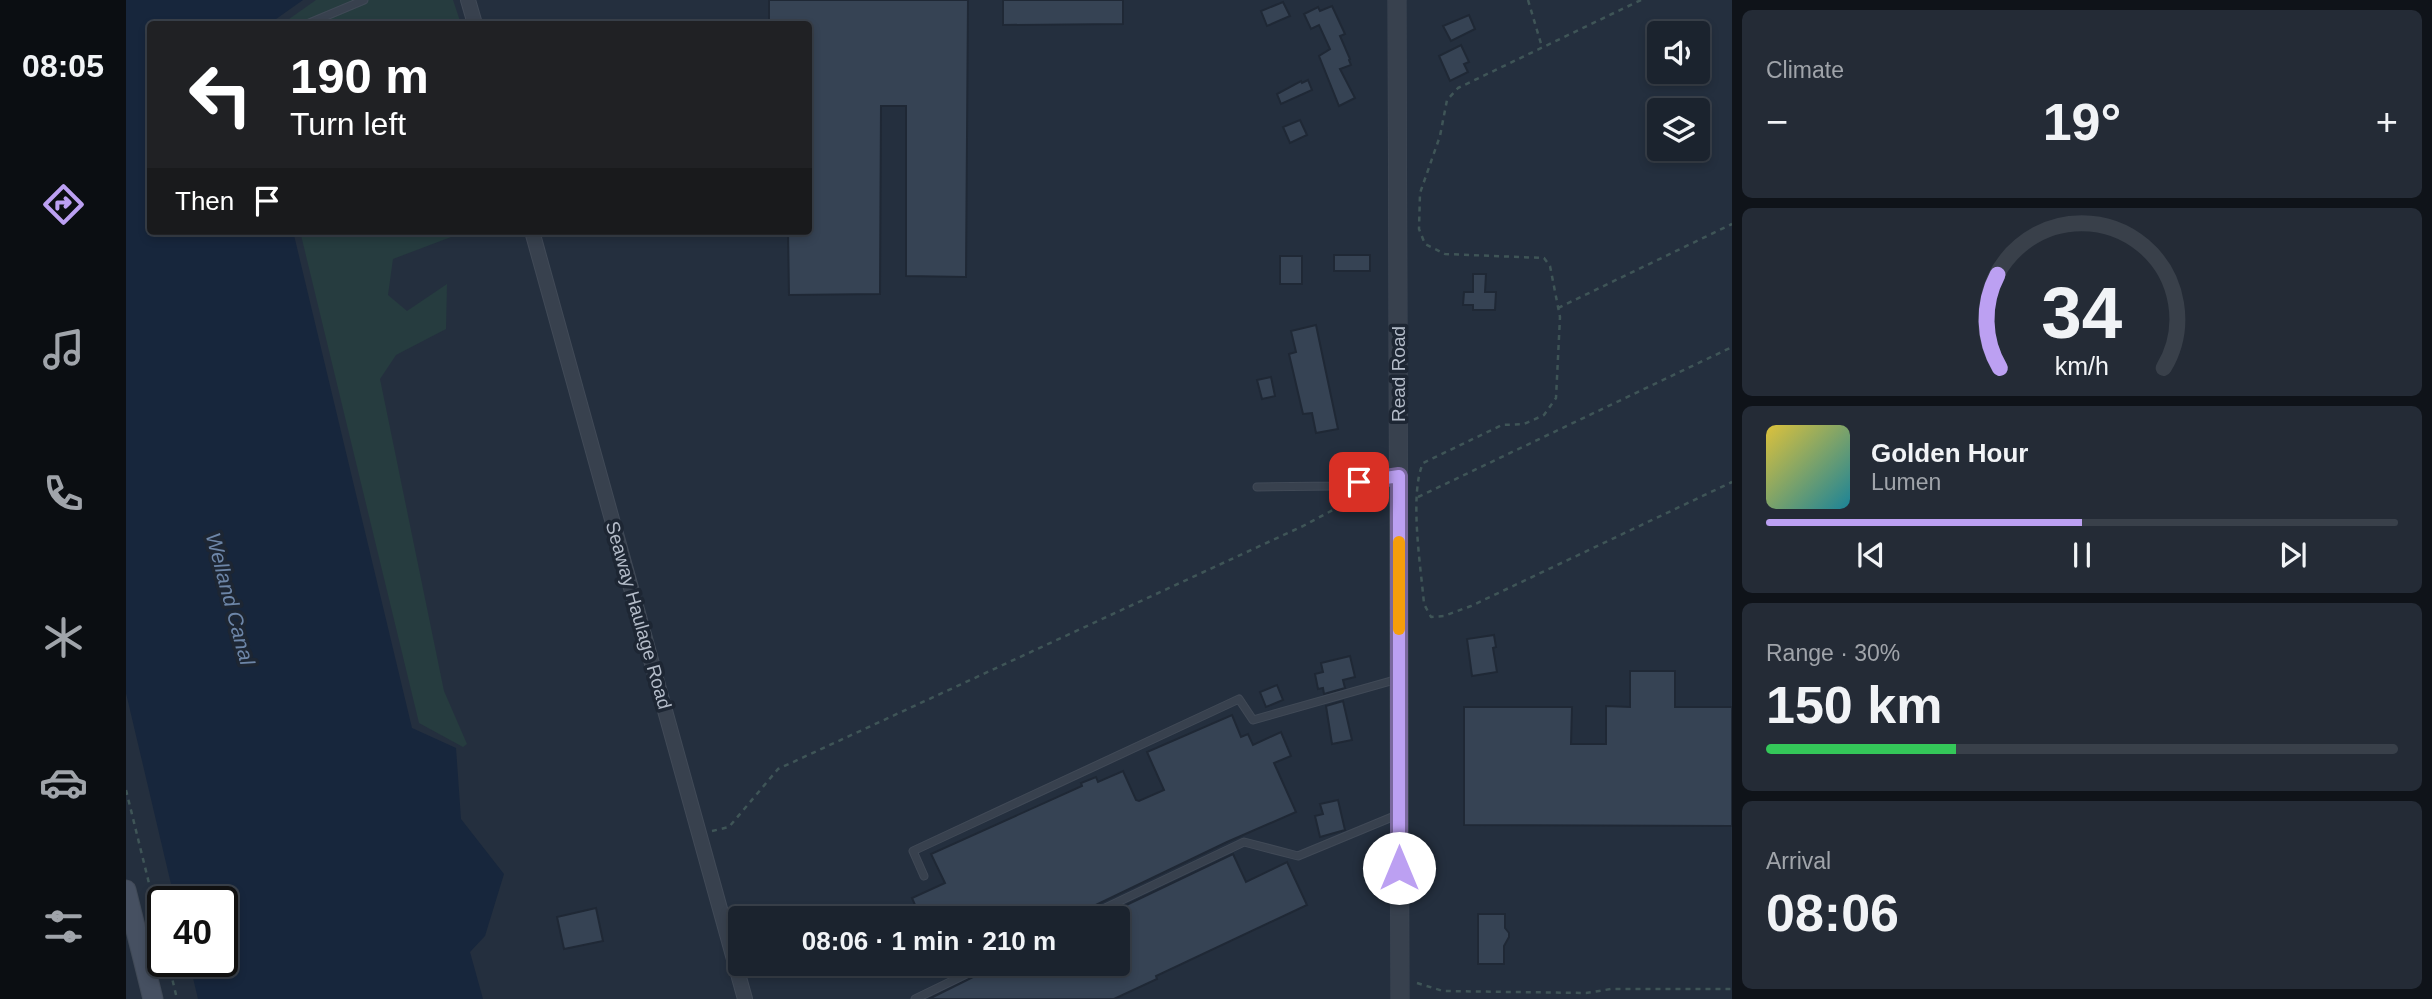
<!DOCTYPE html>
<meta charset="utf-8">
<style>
:root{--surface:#1b232e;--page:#242b36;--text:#f1f3f6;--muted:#a0a4aa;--line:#39404a;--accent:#bca0f2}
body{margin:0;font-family:Helvetica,sans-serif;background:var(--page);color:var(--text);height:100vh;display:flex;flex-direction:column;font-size:26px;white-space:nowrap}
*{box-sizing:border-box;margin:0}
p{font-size:23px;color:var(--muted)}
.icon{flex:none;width:38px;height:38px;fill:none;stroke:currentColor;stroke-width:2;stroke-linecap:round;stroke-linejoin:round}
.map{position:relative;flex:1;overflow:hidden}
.side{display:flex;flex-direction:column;gap:10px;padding:10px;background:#0f1319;width:700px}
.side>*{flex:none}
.banner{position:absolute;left:21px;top:21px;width:665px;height:214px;border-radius:7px;box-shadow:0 4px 10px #0003,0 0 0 2px var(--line);background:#202124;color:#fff;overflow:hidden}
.fabs{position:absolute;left:1521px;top:21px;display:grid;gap:14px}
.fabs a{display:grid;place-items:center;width:63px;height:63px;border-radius:7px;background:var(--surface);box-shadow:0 4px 10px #0003,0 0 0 2px var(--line);font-size:35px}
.speed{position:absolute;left:21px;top:886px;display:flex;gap:14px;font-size:35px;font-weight:700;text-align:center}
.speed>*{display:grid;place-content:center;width:91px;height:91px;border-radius:50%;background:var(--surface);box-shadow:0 4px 10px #0003,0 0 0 2px var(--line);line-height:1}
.speed .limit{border:4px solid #111;border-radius:10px;background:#fff;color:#111}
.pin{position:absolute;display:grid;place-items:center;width:60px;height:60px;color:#fff;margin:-30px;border-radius:14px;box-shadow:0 4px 10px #0006}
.me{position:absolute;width:77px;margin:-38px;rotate:0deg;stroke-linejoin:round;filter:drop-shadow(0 0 5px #0008)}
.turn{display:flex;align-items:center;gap:24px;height:147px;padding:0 28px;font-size:32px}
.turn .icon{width:91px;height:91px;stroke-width:2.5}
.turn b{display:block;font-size:49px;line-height:60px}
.then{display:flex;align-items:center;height:66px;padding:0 28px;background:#0003;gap:14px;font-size:26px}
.big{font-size:52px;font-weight:800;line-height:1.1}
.side .card{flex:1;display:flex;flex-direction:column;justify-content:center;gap:10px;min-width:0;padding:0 24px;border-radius:10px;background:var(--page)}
.side .dial{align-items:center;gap:0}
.dial svg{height:182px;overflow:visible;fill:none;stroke:var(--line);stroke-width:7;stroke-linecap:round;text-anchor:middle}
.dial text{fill:var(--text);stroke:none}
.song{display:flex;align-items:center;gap:21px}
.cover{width:84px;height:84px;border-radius:10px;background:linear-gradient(135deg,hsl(50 70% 55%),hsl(190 70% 35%))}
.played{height:7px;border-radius:4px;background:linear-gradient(90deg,var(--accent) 50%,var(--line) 50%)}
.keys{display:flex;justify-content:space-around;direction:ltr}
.heat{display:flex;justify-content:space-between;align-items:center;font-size:38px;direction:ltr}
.charge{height:10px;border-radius:5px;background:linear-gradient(90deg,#34c759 30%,var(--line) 0)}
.trip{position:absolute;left:602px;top:906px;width:402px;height:70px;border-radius:7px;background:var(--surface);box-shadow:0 4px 10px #0003,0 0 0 2px var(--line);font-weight:800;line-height:70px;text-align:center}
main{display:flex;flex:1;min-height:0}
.dock{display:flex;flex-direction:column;width:126px;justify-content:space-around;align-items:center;background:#0b0e12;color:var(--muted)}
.dock .icon{width:49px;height:49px}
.dock .on{color:var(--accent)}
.dock b{font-size:32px;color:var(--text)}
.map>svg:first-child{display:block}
.green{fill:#263c3f}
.water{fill:#17263c}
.building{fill:#364354;stroke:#1f2835;stroke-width:2}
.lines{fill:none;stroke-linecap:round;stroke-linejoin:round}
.service-casing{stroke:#414a57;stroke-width:9}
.minor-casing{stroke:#414a57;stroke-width:16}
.tertiary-casing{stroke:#414a57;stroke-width:19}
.secondary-casing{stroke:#414a57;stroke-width:21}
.path{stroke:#3f5557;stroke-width:2.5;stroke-dasharray:5 5;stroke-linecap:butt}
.service{stroke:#38414e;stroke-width:7}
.minor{stroke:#38414e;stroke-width:14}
.tertiary{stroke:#38414e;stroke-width:18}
.secondary{stroke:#465061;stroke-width:19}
.route-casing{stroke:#7a689d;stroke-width:18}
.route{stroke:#bca0f2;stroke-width:12}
.slow{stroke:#f59e0b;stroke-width:12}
.labels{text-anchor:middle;stroke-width:7;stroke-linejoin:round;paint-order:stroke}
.street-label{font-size:19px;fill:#b4bcc9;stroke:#1d2633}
.water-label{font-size:21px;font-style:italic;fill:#6d86a8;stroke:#1d2633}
</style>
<main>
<nav class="dock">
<b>08:05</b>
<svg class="icon on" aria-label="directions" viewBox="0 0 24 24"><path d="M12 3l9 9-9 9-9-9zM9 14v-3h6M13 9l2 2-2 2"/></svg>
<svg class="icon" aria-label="music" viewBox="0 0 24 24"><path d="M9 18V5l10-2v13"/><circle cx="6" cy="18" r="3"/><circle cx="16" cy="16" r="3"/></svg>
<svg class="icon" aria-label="phone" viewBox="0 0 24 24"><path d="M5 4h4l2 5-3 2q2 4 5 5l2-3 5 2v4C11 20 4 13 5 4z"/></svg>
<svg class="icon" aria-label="climate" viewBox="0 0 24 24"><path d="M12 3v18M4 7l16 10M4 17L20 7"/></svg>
<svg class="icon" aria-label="car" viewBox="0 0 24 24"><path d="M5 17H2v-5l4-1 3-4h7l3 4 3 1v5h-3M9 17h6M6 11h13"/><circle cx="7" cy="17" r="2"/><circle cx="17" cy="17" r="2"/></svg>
<svg class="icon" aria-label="filters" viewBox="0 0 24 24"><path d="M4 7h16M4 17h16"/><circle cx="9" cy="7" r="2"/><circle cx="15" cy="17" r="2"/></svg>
</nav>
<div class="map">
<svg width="1606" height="999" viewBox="0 0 1606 999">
<rect width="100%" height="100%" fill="#242f3e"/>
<g class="green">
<path d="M190,0H327L335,24H156Z"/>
<path d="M174,231H341L267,259L262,295L281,311L321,284L320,329L270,355L254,379L318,691L341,744L337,747L293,723Z"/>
</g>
<path class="water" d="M0,0H177L143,24H24V231H167L286,728L330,748L335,819L378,874L359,936L344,952L357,999H72L63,961H96V901H49L0,693Z"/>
<g class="building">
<path d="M643,0H842L840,277L780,276V106H755L754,294L663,295L662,231H682V24H643Z"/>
<path d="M877,0H997V24L877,25Z"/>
<path d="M1157,2L1164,16L1141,26L1135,11Z"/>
<path d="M1206,6L1219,34L1214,36L1224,59L1223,60L1225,65L1214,69L1229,98L1213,106L1193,56L1204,49L1193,25L1185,29L1178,14L1192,7L1194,11Z"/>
<path d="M1343,15L1349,29L1325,41L1317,26Z"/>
<path d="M1335,45L1343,62L1338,64L1342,72L1324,81L1313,56Z"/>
<path d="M1182,80L1186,90L1155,104L1151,94L1175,81L1176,83Z"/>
<path d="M1174,120L1181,135L1164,143L1157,127Z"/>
<rect x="1208" y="255" width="36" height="16"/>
<rect x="1154" y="256" width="22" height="28"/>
<path d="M1347,274H1360L1359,292H1370L1369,310H1347V305H1337L1338,292H1347Z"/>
<path d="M1190,325L1212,429L1190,433L1186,413L1177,414L1163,354L1170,352L1165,331Z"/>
<path d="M1145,377L1149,396L1136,399L1131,380Z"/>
<path d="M1368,635L1370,647L1367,648L1371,672L1346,676L1341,639Z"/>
<path d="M1224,656L1229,677L1217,680L1219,688L1198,694L1197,688L1192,689L1189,674L1197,672L1195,663Z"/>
<path d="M1504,671H1549V707H1606V826L1338,825V707H1446L1445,744H1480V706L1504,707Z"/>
<path d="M1151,685L1157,700L1140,707L1134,692Z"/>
<path d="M1217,701L1226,740L1206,744L1200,706Z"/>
<path d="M1106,715L1115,737L1122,734L1127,745L1155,732L1165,756L1148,763L1170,812L1101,842L953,913L950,919H795L786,898L819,883L805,854L956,786L955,783L970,777L972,782L997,771L1010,800L1013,801L1038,790L1021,752Z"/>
<path d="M1212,800L1219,830L1194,837L1189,816L1197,814L1194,804Z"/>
<path d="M1107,854L1120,882L1161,862L1181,905L1030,976L1031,979L988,999H803L873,964H992V919H971Z"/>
<path d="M470,908L477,941L438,949L431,917Z"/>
<path d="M1352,914H1379V928L1383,933V937L1378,946V964H1352Z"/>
</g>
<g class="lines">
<defs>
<g id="service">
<path d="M181,24L238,0"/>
<path d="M1131,487L1209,486L1272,476"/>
<path d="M798,876L787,851L1113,699L1127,720L1272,679"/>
<path d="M956,919L1118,842L1172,856L1271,815"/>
<path d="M789,999L861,964"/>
</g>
<g id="minor">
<path d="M342,0L349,24"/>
<path d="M406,231L619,999"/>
</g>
<path id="tertiary" d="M1271,0L1274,999"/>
<path id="secondary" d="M0,890L27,999"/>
</defs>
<use href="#service" class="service-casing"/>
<use href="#minor" class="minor-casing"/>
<use href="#tertiary" class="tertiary-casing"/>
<use href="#secondary" class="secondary-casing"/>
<g class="path">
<path d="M1402,0L1416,47"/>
<path d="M1515,0L1332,88L1321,100L1314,136L1294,193L1293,229L1299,244L1319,254L1418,258L1424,266L1434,317L1430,398L1418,415L1398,424L1376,425L1297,463C1283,495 1295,568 1298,604L1305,617L1318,616L1345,606L1606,482"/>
<path d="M1432,308L1606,224"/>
<path d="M1292,497L1606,347"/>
<path d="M0,790L37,940"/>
<path d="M586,831L603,827L652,769L1177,526L1220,503L1226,494"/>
<path d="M42,961L51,999"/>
<path d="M1291,983L1317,991L1460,993L1485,989H1606"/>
</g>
<use href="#service" class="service"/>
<use href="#minor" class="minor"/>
<use href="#tertiary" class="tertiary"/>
<use href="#secondary" class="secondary"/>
</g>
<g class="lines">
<defs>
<path id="route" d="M1233,482L1273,476V868"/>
</defs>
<use href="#route" class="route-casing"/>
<use href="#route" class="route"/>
<path class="slow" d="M1273,542V629"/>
</g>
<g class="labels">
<g class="street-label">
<text transform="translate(1272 374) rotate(-90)" y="7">Read Road</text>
<text transform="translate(513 615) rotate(74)" y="7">Seaway Haulage Road</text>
</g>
<g class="water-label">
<text transform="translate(104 599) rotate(75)" y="7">Welland Canal</text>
</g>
</g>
</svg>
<div class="fabs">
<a><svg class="icon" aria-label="sound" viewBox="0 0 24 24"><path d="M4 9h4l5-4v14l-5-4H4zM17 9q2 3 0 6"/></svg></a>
<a><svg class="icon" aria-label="layers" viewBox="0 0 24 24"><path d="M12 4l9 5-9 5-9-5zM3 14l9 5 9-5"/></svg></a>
</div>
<div class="speed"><div class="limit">40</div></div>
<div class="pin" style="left:1233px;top:482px;background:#d93025"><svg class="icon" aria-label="arrive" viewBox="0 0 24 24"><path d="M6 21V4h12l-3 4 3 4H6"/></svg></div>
<svg class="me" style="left:1273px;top:868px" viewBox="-20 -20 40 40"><circle r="19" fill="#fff"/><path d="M0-13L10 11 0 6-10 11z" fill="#bca0f2"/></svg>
<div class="trip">08:06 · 1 min · 210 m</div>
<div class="banner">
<div class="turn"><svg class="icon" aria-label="left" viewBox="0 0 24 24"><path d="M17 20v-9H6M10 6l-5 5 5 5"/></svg><div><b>190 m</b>Turn left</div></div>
<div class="then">Then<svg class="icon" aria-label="arrive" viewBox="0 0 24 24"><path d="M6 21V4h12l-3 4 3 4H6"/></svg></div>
</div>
</div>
<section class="side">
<div class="card"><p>Climate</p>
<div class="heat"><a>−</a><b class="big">19°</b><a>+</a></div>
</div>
<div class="card dial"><svg viewBox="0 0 100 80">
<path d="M14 69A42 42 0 1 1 86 69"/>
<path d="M14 69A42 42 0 0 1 13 28" stroke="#bca0f2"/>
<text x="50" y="56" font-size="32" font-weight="700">34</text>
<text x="50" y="72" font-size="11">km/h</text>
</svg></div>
<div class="card">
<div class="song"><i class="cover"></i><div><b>Golden Hour</b><p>Lumen</p></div></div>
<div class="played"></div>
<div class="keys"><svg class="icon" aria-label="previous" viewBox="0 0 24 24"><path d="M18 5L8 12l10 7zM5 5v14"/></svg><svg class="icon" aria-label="pause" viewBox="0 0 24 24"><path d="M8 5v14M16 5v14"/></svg><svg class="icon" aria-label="next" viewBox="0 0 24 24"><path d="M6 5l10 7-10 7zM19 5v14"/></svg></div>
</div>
<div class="card"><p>Range · 30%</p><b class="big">150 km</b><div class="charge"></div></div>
<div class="card"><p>Arrival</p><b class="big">08:06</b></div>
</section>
</main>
